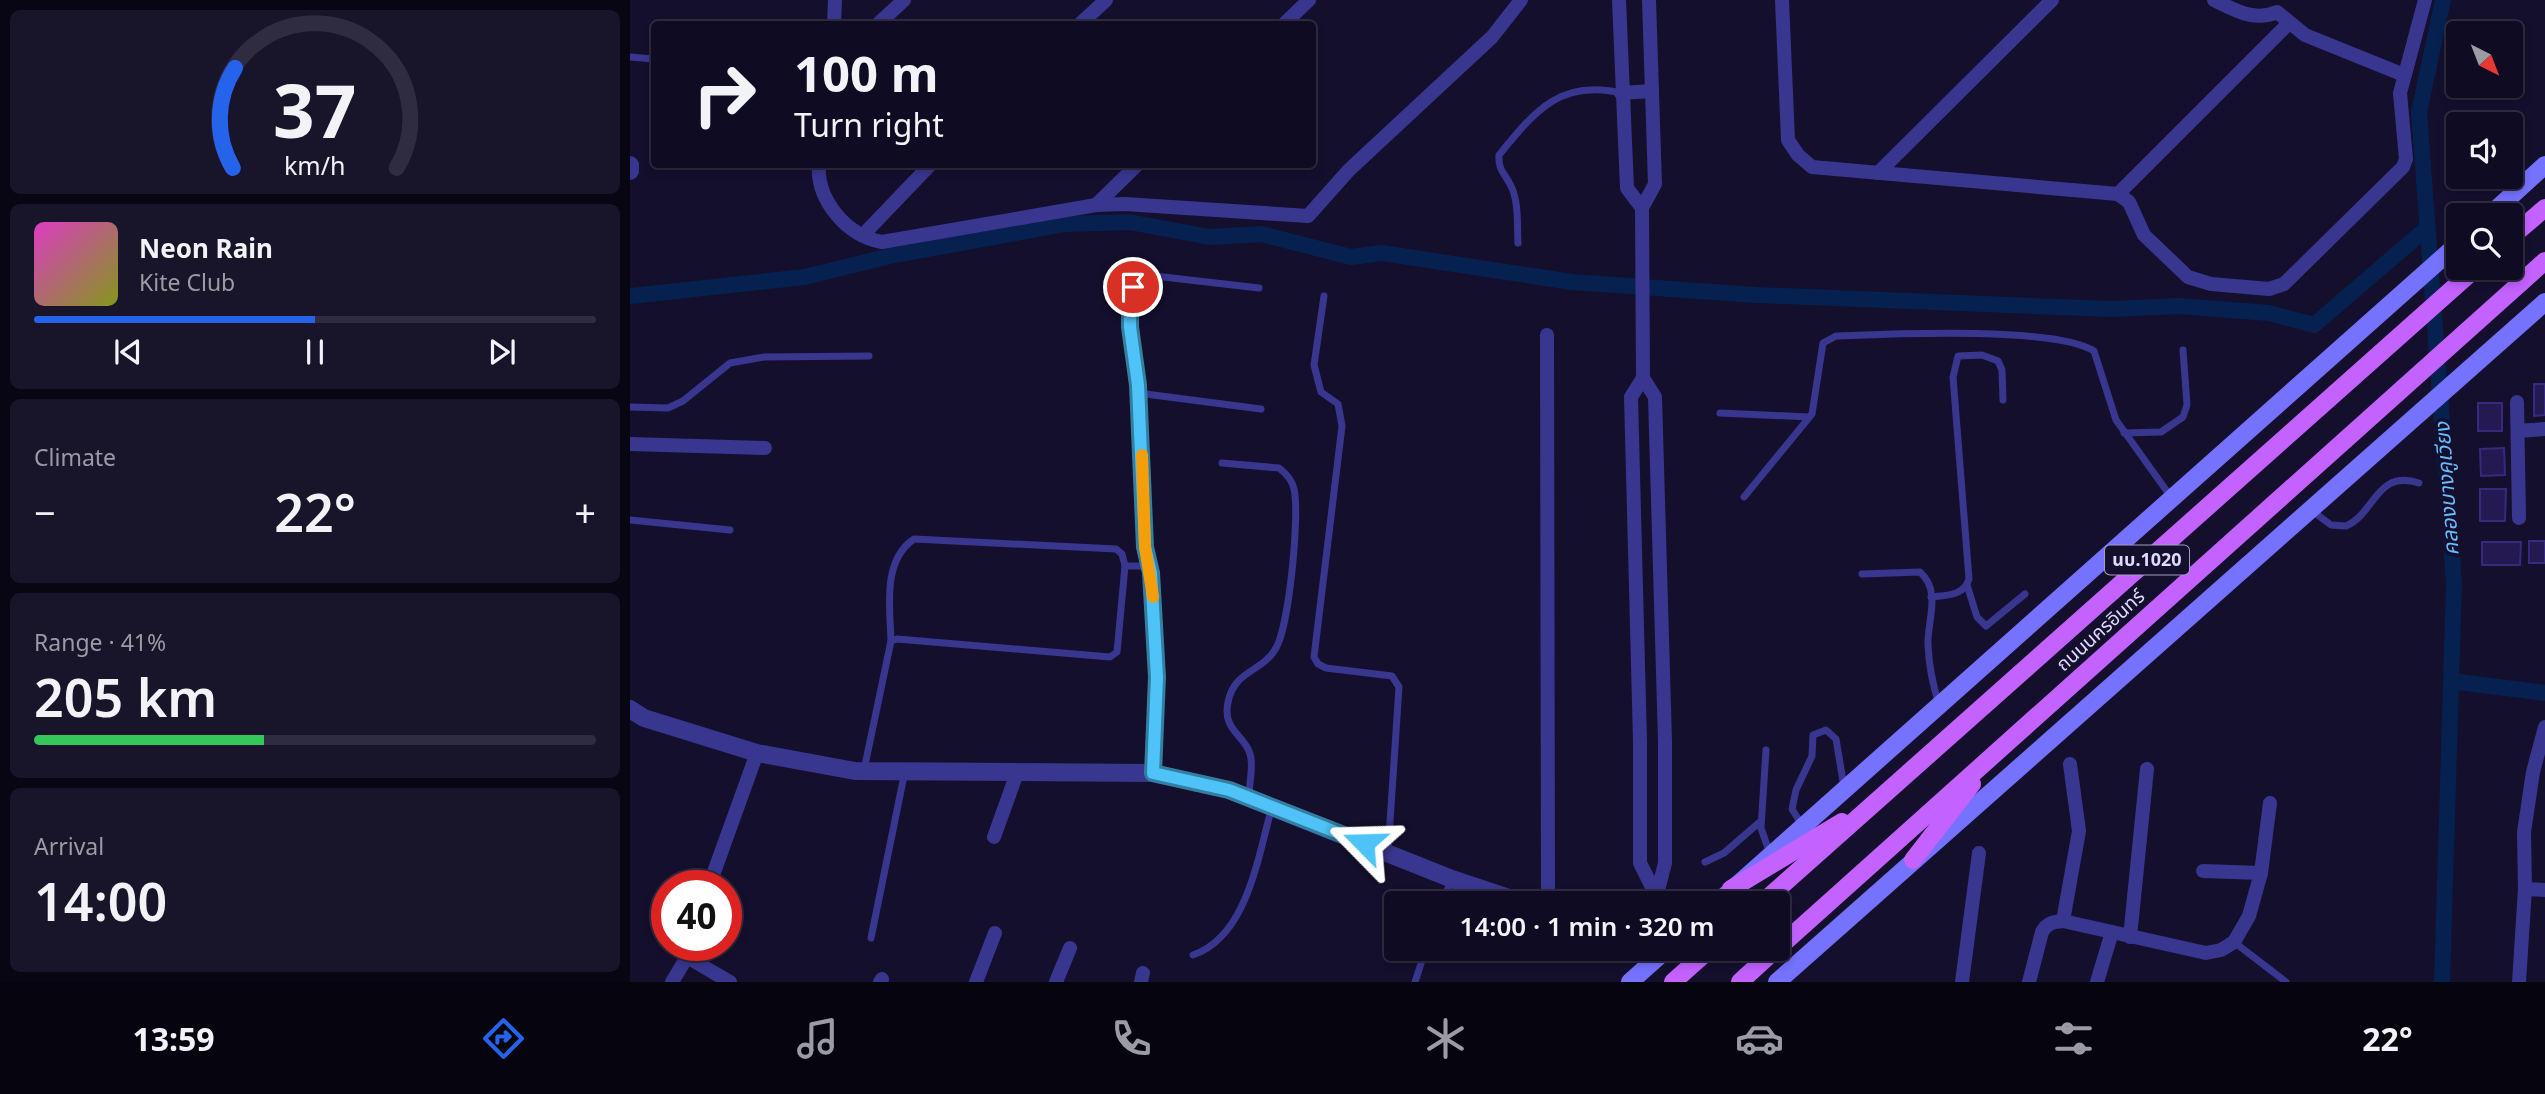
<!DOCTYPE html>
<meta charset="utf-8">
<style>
:root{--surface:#0f0b22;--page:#18142a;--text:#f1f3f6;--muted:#9b9ba5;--line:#2f2b40;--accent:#2563eb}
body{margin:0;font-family:"Noto Sans","Noto Sans Thai",sans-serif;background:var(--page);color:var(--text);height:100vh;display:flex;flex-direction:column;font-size:26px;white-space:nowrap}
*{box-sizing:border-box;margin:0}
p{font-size:23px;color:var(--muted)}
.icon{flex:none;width:38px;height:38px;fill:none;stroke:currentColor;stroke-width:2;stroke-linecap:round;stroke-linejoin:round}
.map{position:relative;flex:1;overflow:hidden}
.sheet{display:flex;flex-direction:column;gap:10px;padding:10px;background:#080613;width:630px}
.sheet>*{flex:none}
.top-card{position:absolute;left:21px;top:21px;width:665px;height:147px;border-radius:7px;box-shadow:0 4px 10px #0003,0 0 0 2px var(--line);background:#0f0b22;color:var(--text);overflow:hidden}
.needle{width:46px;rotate:138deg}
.fabs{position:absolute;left:1816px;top:21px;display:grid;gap:14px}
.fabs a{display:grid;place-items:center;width:77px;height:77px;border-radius:7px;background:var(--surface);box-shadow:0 4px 10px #0003,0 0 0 2px var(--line);font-size:35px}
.speed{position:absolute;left:21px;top:870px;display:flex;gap:14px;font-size:35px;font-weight:700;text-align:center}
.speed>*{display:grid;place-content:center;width:91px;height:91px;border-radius:50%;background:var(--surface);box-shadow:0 4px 10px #0003,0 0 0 2px var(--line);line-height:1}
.speed .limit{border:10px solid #d22;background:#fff;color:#111}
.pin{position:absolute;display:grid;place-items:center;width:60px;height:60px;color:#fff;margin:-30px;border:4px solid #fff;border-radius:50%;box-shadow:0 2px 7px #0007}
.me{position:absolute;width:77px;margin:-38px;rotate:292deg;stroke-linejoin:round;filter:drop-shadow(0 0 5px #0008)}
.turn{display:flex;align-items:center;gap:24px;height:147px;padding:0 28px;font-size:32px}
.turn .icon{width:91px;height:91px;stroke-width:2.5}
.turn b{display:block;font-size:49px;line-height:60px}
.big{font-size:52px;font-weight:600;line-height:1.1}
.sheet .widget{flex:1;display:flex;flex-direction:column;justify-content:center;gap:10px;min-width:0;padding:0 24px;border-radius:10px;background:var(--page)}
.sheet .dial{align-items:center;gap:0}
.dial svg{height:182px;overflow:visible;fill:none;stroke:var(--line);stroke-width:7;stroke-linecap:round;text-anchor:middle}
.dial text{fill:var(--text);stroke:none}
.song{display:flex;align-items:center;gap:21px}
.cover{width:84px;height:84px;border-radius:10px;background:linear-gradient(135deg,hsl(310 70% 55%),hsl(70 70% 35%))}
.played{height:7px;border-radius:4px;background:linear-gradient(90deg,var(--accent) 50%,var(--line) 50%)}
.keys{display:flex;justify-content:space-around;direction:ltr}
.heat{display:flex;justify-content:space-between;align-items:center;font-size:38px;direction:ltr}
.charge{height:10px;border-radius:5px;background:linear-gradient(90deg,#34c759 41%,var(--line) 0)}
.trip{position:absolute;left:754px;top:891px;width:406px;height:70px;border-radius:7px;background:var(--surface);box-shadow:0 4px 10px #0003,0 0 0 2px var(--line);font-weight:600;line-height:70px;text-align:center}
.tab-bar{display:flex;height:112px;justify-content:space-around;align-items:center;background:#06040e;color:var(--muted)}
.tab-bar .icon{width:49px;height:49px}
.tab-bar .selected{color:var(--accent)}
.tab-bar b{font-size:32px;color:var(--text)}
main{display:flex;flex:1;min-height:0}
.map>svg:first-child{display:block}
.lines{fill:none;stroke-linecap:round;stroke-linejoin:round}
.canal{stroke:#06214f;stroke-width:16}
.building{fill:#241950;stroke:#39297e;stroke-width:2}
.service{stroke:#393690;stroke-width:7}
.minor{stroke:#393690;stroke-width:14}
.tertiary{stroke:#393690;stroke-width:18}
.secondary{stroke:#7472ff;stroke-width:18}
.primary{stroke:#c362ff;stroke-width:18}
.route-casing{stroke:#337fa1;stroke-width:18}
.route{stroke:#4fc3f7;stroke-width:12}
.slow{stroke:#f59e0b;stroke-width:12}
.labels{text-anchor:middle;stroke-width:7;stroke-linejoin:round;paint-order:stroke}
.shield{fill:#140f2d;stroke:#a29ec0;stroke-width:2}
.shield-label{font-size:18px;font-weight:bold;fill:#dfdbff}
.street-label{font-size:19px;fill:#dfdbff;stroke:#140f2d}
.water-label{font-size:21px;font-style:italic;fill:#69bbff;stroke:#140f2d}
</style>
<main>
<section class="sheet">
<div class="widget dial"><svg viewBox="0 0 100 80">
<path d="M14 69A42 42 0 1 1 86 69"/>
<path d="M14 69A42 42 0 0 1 15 25" stroke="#2563eb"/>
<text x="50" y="56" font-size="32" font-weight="700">37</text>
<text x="50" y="72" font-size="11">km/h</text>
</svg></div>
<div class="widget">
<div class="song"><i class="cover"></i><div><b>Neon Rain</b><p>Kite Club</p></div></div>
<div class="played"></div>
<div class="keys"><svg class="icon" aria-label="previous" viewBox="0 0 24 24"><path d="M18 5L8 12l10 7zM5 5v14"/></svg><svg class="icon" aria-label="pause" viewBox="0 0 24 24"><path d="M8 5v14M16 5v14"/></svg><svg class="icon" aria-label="next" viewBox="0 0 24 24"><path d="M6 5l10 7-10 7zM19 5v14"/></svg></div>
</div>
<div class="widget"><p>Climate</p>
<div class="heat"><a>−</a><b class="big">22°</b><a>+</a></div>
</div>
<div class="widget"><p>Range · 41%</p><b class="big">205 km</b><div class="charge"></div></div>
<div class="widget"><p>Arrival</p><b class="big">14:00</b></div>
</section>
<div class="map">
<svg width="1915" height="982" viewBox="0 0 1915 982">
<rect width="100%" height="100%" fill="#140f2d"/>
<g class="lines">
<g class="canal">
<path d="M0,296L175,277L260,256L435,224L499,222L580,237L631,234L721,257L752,253L942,282L1126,295L1481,309L1549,306L1639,313L1684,325L1797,228"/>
<path d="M1821,681L1915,693"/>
<path d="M1812,982L1824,584L1789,112L1813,0"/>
</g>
</g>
<g class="building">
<path d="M1904,384H1915V415L1904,416Z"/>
<rect x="1848" y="403" width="24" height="28"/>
<path d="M1874,448L1875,475L1851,476L1850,449Z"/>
<path d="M1850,489H1876L1875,521H1850Z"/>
<rect x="1899" y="541" width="16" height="22"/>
<path d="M1852,542H1891L1890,565H1852Z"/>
</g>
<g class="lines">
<g class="service">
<path d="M0,57L24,59"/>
<path d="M888,243C887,225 889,202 881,186C875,173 868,171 869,155C905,111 930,79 991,93"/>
<path d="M694,296L684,365L691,392L708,404L712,426L684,657L688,664L696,668L762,676L769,687L758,852"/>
<path d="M508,393L631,409"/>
<path d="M0,407L38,408L53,401L100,363L134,357L239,356"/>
<path d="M1090,413L1179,417"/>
<path d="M1494,433L1531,432L1553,417L1557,405L1553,350"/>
<path d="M592,463L649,468C657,474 662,480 664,489C670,514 659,626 646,648C632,673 605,669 598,702C592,731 615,735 620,754C624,765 619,784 619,796"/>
<path d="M1114,497L1182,414L1193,343L1206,336C1257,334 1425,326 1464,351L1486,420L1541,497"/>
<path d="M1681,510L1701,525L1716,526C1745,514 1746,469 1789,483"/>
<path d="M0,520L100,530"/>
<path d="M1232,574L1290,572C1312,592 1297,620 1298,645C1299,666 1302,683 1309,704"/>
<path d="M1337,585L1347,617L1356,626L1395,594"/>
<path d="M1301,597C1317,595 1334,596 1339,579L1323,377L1328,356L1352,355L1368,361L1372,370L1373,400"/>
<path d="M261,641C260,607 252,561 284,539L486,549L492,554L495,566"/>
<path d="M1136,750L1131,828L1140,854"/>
<path d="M234,770L261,641L267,639L480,657L487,652L495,566H520"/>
<path d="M522,773L527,677L524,615L521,573L515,547L513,461L500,297C505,283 511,280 525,276L629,288"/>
<path d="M1172,825L1162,809L1166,790L1182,756L1183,735L1196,730L1206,739L1214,787"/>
<path d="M1075,862L1094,853L1131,821"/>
<path d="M812,903L821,881"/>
<path d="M241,938L275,771"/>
<path d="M1604,942L1656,982"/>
<path d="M563,955C618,936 628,855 642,807"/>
<path d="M785,982L796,948"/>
</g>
<g class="minor">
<path d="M989,0L997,188L1012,208"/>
<path d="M1019,0L1025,184L1012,208L1013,378L1001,397L1010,741V863L1030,903"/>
<path d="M1152,0L1158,140L1168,155L1182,167L1488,194L1499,202L1514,235L1558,277L1581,284L1639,289L1654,284L1773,167L1776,159L1770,93L1795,0"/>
<path d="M1584,0C1605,10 1624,22 1647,12L1675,35L1774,75"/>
<path d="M204,24L205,0"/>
<path d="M248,24L274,0"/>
<path d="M450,24L476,0"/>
<path d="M654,24L679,0"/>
<path d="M991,93L1022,91"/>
<path d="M189,164C186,200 217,236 252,242L466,205L495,204L678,216L719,170L862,37L891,0"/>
<path d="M1248,173L1422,0"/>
<path d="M1488,194L1659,23"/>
<path d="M466,205L508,164"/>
<path d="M233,235L301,164"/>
<path d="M917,335L918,903"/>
<path d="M1013,378L1025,397L1035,741V863L1026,898"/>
<path d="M1887,402L1889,518"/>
<path d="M1888,431L1915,429"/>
<path d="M0,444L135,448"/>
<path d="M364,837L387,773"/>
<path d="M1573,871L1631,873"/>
<path d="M79,886L127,753"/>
<path d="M1895,889L1915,890"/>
<path d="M1433,921L1449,831L1440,764"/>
<path d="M1500,937L1517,769"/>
<path d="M57,957L100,982"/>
<path d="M42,982L57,957L58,945"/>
<path d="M250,982L252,979"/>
<path d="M346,982L365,933"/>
<path d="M426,982L440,948"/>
<path d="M511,982L513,973"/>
<path d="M1332,982L1349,853"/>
<path d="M1399,982L1412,932C1417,923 1423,922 1433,921L1576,953L1591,950L1604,942L1619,916L1631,873L1640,803"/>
<path d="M1467,982L1482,932"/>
<path d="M1889,982L1895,889L1894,832L1903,772L1915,727"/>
</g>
<g class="tertiary">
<path d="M0,165V171"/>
<path d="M0,709L14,718L127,753L225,771L522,773L599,790L822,879L894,903"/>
<path d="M1014,948L1030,955"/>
</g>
<g class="secondary">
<path d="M1860,215L1915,165"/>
<path d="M1087,903L1829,243"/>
<path d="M1000,982L1038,948"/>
<path d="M1147,982L1915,302"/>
</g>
<g class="primary">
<path d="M1881,237L1915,208"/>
<path d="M1283,860L1342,784"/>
<path d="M1101,889L1212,822"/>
<path d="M1132,903L1846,268"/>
<path d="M1148,948L1915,261"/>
<path d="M1043,982L1081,948"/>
<path d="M1110,982L1147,948"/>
</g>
</g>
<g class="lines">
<defs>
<path id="route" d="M503,287L500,297V327L508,385L515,547L521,573L527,677L523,773L599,790L734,843"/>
</defs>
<use href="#route" class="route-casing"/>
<use href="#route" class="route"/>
<path class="slow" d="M512,455L515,547L523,597"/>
</g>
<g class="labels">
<rect class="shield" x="1475" y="545.5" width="84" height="29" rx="5"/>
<g class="shield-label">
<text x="1517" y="566">นบ.1020</text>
</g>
<g class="street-label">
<text transform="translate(1470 630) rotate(-42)" y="7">ถนนนครอินทร์</text>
</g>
<g class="water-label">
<text transform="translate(1817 489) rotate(-94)" y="7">คลองบางคูเวียง</text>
</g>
</g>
</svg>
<div class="fabs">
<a><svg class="needle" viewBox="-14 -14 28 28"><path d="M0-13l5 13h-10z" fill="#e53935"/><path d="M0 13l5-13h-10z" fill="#9b9ba5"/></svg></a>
<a><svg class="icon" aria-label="sound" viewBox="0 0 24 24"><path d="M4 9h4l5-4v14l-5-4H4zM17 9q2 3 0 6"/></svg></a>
<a><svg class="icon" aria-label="search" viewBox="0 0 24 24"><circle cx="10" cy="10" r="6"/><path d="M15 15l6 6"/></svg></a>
</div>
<div class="speed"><div class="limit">40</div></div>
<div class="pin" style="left:503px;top:287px;background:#d93025"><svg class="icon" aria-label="arrive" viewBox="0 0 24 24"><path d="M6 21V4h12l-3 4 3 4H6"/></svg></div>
<svg class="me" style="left:734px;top:843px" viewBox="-20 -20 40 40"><path d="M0-17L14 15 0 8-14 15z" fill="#4fc3f7" stroke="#fff" stroke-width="4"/></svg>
<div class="trip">14:00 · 1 min · 320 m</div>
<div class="top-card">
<div class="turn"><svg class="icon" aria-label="right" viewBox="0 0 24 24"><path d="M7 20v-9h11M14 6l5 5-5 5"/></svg><div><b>100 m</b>Turn right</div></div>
</div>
</div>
</main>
<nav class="tab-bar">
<b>13:59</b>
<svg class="icon selected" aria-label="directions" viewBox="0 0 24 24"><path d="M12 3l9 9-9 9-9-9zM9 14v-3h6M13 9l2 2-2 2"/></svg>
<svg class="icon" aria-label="music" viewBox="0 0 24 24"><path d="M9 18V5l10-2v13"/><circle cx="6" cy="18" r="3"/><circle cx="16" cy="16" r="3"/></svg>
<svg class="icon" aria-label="phone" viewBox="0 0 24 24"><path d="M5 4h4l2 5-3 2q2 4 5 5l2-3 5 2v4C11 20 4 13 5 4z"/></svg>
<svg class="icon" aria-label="climate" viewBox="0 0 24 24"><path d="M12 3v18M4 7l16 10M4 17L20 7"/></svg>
<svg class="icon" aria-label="car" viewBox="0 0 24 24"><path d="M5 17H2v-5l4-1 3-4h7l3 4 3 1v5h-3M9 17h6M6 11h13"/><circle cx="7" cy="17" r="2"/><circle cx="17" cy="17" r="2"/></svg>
<svg class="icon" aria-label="filters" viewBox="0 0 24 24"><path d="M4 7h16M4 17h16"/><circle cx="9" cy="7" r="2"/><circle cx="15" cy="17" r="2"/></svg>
<b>22°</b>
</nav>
